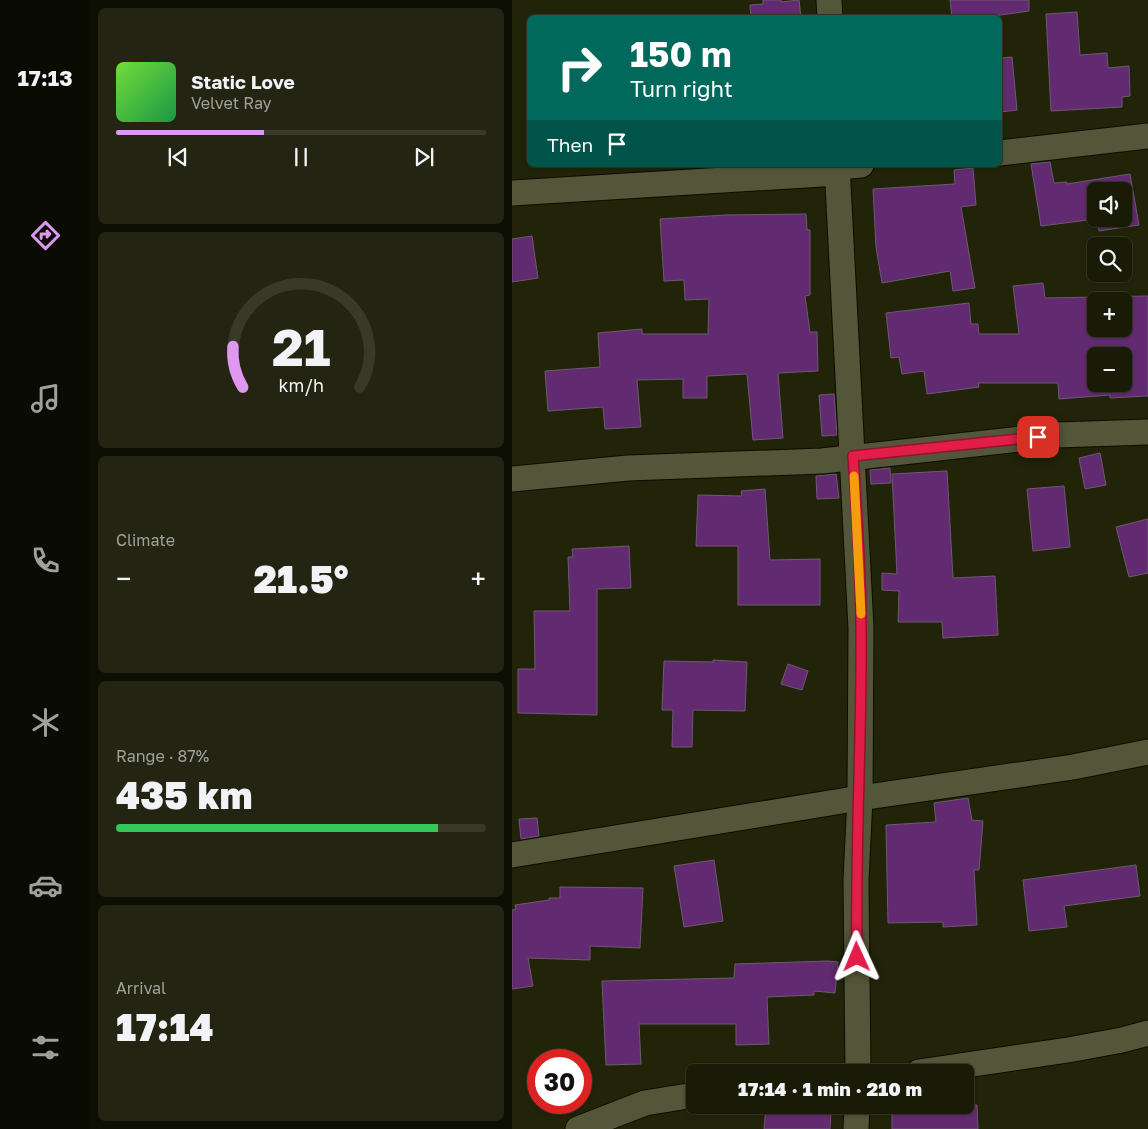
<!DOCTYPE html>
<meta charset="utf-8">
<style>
:root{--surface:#1a1b07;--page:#232411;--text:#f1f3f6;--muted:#9fa19b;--line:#383928;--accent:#df98f1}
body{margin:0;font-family:"Golos Text",sans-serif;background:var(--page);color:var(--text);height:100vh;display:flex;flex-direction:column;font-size:19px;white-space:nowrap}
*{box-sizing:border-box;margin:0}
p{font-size:16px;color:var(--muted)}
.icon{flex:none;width:28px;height:28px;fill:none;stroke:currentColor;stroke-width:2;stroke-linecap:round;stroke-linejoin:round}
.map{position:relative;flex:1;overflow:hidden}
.side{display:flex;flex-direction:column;gap:8px;padding:8px;background:#0e0f04;width:422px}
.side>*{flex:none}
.guide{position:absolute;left:15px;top:15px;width:475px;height:152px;border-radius:8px;box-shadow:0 1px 4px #0004,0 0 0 1px var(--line);background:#00695c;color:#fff;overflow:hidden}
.buttons{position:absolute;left:575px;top:182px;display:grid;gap:10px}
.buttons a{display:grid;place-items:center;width:45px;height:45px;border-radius:8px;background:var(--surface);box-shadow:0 1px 4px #0004,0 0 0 1px var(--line);font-size:25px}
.speed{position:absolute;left:15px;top:1049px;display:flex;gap:10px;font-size:25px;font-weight:700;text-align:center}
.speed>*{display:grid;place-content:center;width:65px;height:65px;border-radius:50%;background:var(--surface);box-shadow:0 1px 4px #0004,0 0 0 1px var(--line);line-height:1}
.speed .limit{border:8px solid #d22;background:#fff;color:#111}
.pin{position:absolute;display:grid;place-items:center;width:42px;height:42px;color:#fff;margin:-21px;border-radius:10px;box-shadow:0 2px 8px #0006}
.me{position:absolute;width:55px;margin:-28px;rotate:359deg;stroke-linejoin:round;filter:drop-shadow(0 0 4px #0008)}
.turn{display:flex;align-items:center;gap:18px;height:105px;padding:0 20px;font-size:22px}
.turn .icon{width:65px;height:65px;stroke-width:2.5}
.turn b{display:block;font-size:35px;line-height:42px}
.then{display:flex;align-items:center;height:48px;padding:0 20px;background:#0003;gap:10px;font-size:19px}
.big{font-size:38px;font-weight:800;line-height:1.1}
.side .card{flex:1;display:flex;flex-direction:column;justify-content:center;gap:8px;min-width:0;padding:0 18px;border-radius:8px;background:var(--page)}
.side .dial{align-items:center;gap:0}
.dial svg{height:130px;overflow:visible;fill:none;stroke:var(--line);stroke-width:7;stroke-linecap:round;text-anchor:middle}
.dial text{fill:var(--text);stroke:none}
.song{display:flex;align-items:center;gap:15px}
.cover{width:60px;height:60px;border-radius:8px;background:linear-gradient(135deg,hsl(100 70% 55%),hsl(140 70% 35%))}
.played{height:5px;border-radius:2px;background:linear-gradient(90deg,var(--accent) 40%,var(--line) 40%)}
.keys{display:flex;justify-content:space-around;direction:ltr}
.heat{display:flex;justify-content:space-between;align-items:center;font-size:28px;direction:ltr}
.charge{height:8px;border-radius:4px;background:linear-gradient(90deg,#34c759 87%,var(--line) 0)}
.trip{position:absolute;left:174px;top:1064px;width:288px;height:50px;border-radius:8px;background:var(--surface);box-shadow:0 1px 4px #0004,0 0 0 1px var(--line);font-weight:800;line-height:50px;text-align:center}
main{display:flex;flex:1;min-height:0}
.tabs{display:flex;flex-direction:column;width:90px;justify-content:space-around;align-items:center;background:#0a0b03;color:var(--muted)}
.tabs .icon{width:35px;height:35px}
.tabs .selected{color:var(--accent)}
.tabs b{font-size:22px;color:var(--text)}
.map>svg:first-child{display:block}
.building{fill:#622a70;stroke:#6c5a71;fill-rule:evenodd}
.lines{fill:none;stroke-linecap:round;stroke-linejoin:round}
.minor-casing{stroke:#0c0d00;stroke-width:27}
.minor{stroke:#54563a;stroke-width:25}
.route-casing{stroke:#92132f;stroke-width:12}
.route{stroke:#e11d48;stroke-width:9}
.slow{stroke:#f59e0b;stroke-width:9}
</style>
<main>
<nav class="tabs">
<b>17:13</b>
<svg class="icon selected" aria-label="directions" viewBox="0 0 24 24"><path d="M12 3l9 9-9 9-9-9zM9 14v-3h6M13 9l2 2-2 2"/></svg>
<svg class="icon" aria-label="music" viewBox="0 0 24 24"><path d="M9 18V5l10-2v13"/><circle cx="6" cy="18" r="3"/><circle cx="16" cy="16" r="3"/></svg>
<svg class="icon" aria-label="phone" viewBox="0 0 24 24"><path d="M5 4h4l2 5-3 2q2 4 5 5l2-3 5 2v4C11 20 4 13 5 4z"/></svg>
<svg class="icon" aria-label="climate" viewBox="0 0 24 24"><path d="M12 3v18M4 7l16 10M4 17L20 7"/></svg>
<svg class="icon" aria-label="car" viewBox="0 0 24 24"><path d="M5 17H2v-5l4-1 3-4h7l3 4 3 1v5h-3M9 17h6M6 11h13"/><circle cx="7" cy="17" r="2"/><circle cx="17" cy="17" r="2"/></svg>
<svg class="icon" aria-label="filters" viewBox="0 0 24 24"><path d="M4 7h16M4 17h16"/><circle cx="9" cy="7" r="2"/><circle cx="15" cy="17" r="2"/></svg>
</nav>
<section class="side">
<div class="card">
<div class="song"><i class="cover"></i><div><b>Static Love</b><p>Velvet Ray</p></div></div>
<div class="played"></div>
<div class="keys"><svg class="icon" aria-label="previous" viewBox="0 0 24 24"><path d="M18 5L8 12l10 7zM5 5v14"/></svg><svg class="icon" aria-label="pause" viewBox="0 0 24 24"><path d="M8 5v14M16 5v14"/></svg><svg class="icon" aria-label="next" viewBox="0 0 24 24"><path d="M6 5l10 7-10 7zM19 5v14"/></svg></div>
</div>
<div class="card dial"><svg viewBox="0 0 100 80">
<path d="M14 69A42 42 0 1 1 86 69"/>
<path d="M14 69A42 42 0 0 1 8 44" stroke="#df98f1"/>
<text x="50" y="56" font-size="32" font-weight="700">21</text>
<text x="50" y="72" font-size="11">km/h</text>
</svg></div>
<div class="card"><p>Climate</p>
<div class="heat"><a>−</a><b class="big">21.5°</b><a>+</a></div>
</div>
<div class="card"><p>Range · 87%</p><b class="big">435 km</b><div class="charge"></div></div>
<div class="card"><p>Arrival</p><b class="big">17:14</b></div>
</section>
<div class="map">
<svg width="636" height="1129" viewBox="0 0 636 1129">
<rect width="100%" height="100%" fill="#222409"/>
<g class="building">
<path d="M251,0H269V2L287,0L289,18H239L238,5L251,4Z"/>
<path d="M438,0H517V11L467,18H440Z"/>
<path d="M565,12L568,55L595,53L596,68L617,66L618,96L610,97V107L539,111L534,14Z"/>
<path d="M500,57L505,110L488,112V58Z"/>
<path d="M538,162L542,183L555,182V184L618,174L627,225L587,231L585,219H611V191H584V219L529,226L519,164Z"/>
<path d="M461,168L464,205L449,207L463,288L441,291L438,271L370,283L364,247L361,189L443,184L442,170Z"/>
<path d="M294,214L295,230H298V295L293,296L298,332H305L306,371L266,373L271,438L241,440L235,374L195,376V398H171V379L125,380L129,427L93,429L91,407L36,411L33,371L88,367L86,333L130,329V334H196L197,299L173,300L172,280L152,281L148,219L213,215Z"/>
<path d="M20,236L26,278L0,282V239Z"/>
<path d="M531,283L533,298L636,296V396L598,398V395L547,399L546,383H466L467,387L415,394L412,371L390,374L387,357L379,358L374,313L457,303L459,324H466L467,334H507L501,286ZM584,301H611V329H584ZM584,356H611V384H584Z"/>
<path d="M322,394L325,435L310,436L307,395Z"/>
<path d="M588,453L594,485L573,489L567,458Z"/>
<path d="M378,468L379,483L359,484L358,470Z"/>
<path d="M435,471L441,578L483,576L486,635L431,638L430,622H386L387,591L370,590V573L385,574L380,474Z"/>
<path d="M324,474L327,498L305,499L304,476Z"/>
<path d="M552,486L558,547L521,551L515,489Z"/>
<path d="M253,489L258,560L308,559V605H226V546H184L186,495L230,496L229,491Z"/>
<path d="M636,519V573L617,577L604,527Z"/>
<path d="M117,546L119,588L85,589V715L6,713V669H23L22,611H58L56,557H61L60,549Z"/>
<path d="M201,660L235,662L233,711L181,710L180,747H160L161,710H150L152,661L201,662Z"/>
<path d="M276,664L296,671L290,690L269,684Z"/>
<path d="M456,798L460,820L471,821L467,870H462L465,925L431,927V922L376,923L374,825L424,822L422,803Z"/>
<path d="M25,818L27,836L9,839L7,819Z"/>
<path d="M202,860L211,921L172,927L162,866Z"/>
<path d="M624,865L628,896L552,906L555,927L517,931L511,880Z"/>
<path d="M48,887L131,888L128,948L78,946V960L16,958L21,986L0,989V910L4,909L3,905L37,900V898H48Z"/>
<path d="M316,961L326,962L323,993L302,991V995L255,997L257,1044L224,1045V1024H127L129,1064L94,1065L90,981L222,978L223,964Z"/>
<path d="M380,1105H465L466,1129H380Z"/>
<path d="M254,1107L319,1112L318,1129H252Z"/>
</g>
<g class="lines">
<defs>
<g id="minor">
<path d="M317,0L318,18"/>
<path d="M488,153L636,136"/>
<path d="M325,165L349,628L348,798L344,880L346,1072"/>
<path d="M325,167L349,165"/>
<path d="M0,193L327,173"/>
<path d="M0,479L116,468L310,461L544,435L636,432"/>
<path d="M0,855L348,798L561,767L636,752"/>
<path d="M407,1072L556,1050L610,1040L636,1033"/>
<path d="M66,1129L133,1103L182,1095"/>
<path d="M344,1129L345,1105"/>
</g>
</defs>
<use href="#minor" class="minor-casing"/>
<use href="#minor" class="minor"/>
</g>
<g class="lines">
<defs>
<path id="route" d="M345,957C343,848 350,739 349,630C349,572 345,514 341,456L526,437"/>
</defs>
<use href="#route" class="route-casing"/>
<use href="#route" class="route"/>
<path class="slow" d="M342,476L349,614"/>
</g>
</svg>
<div class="buttons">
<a><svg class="icon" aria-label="sound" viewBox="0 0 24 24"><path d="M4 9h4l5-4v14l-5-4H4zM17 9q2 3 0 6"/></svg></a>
<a><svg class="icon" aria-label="search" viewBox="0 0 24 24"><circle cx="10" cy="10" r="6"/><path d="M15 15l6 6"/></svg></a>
<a>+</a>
<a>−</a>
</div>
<div class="speed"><div class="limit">30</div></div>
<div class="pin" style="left:526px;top:437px;background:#d93025"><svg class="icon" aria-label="arrive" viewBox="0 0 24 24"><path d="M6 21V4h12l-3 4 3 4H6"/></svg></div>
<svg class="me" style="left:345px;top:957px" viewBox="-20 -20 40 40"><path d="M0-17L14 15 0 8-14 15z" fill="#e11d48" stroke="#fff" stroke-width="4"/></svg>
<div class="trip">17:14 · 1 min · 210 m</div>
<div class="guide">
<div class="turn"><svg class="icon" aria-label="right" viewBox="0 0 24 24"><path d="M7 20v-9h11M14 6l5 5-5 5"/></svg><div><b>150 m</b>Turn right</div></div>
<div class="then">Then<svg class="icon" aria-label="arrive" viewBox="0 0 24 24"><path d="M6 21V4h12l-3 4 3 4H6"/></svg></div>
</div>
</div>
</main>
